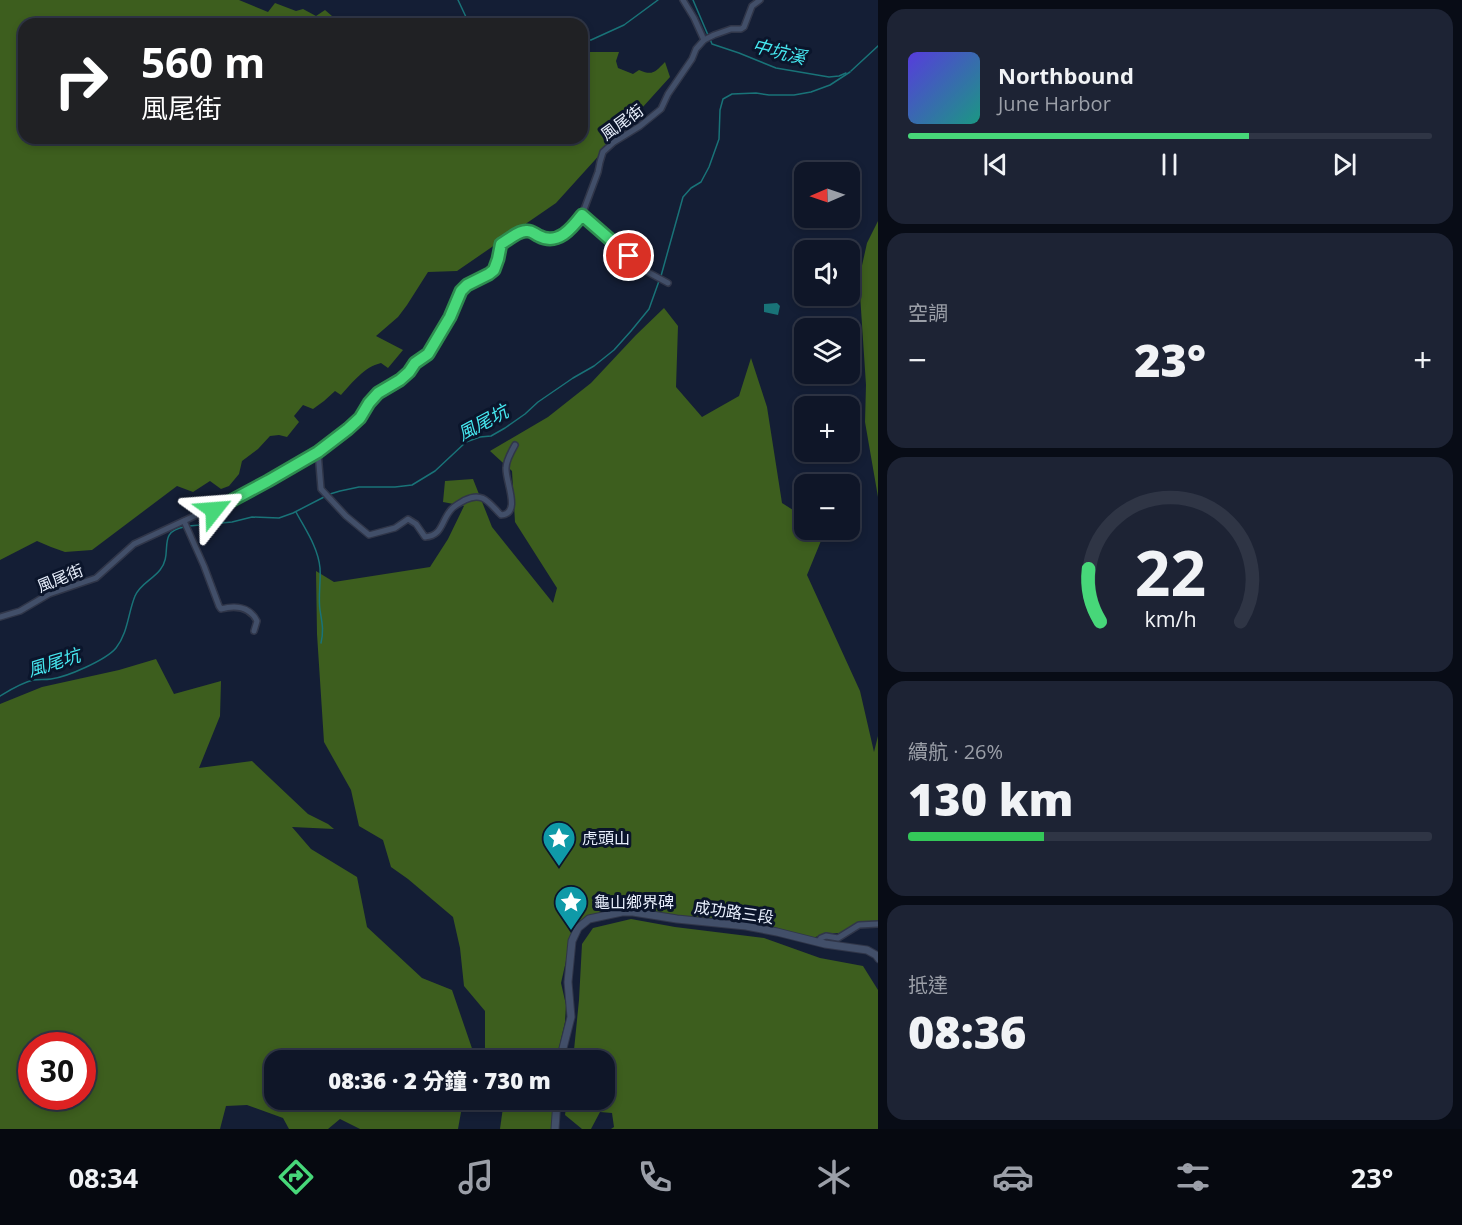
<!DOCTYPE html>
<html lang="zh-TW">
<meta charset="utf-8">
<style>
:root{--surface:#0f1628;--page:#1d2334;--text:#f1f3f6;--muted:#9b9fa8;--line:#2f3545;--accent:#47d779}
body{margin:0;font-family:"Open Sans","Noto Sans TC",sans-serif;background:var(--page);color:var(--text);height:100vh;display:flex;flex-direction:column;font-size:22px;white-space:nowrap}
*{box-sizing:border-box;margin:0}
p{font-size:20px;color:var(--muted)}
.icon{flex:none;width:33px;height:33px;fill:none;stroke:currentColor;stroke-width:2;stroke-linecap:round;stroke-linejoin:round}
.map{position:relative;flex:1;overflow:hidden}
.panel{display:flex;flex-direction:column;gap:9px;padding:9px;background:#080c16;width:584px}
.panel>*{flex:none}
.hud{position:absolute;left:18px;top:18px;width:570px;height:126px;border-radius:18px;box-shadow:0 3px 9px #0003,0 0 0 2px var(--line);background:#202124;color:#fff;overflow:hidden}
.needle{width:39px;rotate:268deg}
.tools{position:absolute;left:794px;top:162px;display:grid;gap:12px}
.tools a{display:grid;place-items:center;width:66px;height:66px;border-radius:12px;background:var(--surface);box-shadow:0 3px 9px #0003,0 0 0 2px var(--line);font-size:30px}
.speed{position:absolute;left:18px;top:1032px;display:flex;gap:12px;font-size:30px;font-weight:700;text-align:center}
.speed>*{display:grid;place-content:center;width:78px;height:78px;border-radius:50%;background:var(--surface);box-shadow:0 3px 9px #0003,0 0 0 2px var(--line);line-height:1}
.speed .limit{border:9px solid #d22;background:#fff;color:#111}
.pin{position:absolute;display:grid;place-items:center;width:51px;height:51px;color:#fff;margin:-26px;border:3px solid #fff;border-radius:50%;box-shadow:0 2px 6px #0007}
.me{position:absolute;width:66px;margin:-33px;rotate:62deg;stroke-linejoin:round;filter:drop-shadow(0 0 4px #0008)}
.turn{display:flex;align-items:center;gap:21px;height:126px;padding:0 24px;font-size:27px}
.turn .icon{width:78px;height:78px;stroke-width:2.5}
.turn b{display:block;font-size:42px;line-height:51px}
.big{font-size:45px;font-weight:800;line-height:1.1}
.panel .widget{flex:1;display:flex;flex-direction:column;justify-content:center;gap:9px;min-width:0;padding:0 21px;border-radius:18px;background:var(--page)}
.panel .dial{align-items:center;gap:0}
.dial svg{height:156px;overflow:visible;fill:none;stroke:var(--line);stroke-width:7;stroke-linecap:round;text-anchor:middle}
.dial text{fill:var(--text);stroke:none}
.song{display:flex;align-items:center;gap:18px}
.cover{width:72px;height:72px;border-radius:9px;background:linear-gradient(135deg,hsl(250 70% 55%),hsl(170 70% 35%))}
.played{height:6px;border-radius:3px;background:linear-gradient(90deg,var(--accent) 65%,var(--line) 65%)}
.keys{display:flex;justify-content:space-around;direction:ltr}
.heat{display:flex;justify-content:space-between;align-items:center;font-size:33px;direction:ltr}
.charge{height:9px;border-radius:4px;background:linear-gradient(90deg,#34c759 26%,var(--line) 0)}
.trip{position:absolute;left:264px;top:1050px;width:351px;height:60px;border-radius:18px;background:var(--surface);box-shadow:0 3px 9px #0003,0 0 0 2px var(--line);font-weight:800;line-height:60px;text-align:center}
.dock{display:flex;height:96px;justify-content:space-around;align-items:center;background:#060910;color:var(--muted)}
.dock .icon{width:42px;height:42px}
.dock .selected{color:var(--accent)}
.dock b{font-size:27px;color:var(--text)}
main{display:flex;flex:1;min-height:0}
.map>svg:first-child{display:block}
.forest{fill:#3d5e1e;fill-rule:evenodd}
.water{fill:#197378}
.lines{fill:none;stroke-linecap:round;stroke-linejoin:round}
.stream{stroke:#197378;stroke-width:1.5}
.minor-casing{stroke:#303649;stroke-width:8}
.tertiary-casing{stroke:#303649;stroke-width:9}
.minor{stroke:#424f69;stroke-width:5}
.tertiary{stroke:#424f69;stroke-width:7}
.route-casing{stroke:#2e8c4f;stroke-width:15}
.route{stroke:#47d779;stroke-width:10}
.labels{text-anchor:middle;stroke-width:6;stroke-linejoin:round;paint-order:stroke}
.street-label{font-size:16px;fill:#e9f0fd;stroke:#0b152b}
.poi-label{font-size:16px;fill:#e9f0fd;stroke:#0b152b;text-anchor:start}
.water-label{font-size:18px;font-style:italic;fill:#46e8f0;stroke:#0b152b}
</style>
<main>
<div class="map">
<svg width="879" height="1129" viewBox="0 0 879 1129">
<rect width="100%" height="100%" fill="#141e35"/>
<g class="forest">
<path d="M0,0H239L268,12L275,3L296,11L303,9L316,16L325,10L339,22L340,24H24V138H582V52H619L616,61L618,68L633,74L639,70C653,76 655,72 665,62L670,77L556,203L457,271L428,272L407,305L398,317L376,336L403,350L388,368L381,363C364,367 353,382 341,395L335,391L324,401L313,409L303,405L294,416L299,422L287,437L279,435L270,436L258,449L242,461L239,474L229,486L221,489L210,481L193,492L177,486L92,550L65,552L51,547L37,541L0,560Z"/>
<path d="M878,221V497L865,422L866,385L859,279L867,243Z"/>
<path d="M664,308L678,326L676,387L702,417L739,396L751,358L767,407L782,503L804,517V530H822L825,531L807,575L860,691L874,752L878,736V922L858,924L842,933H826L813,938L636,910L602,912L577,922L573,930L561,983L566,1005L565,1022L556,1060H488L485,1055V1011L464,986L460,948L453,917L408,879L391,867L383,840L359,826L351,790L324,742L317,634L316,571L334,582L430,567L448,539L464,506L443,502L445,481L473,479L492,527L553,603L557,588L515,522L512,471L490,451L548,417L591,383L636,335Z"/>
<path d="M156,659L174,694L221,681L220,716L199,768L252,761L308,814L328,824L334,829L292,827L311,849L357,877L367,927L422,978L452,990L476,1060H274V1100H466L463,1101L458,1129H360L340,1119L328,1129H289L283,1118L247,1105L226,1106L220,1129H0V704L42,687L119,670ZM32,1046H82V1096H32Z"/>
<path d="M631,919L675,927L764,938L820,958L863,966L878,990V1129H611L614,1127L612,1113L600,1112L591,1129H582L565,1115L567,1100H604V1060H573L579,1000L582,944L593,928Z"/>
<path d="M504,1100H552V1129H500Z"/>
</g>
<path class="water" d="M777,303L780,306L778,315L764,312V304Z"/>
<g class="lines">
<g class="stream">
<path d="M458,0L466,17L472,24"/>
<path d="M693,0L708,35"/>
<path d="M710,39L712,44L739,53L776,68L829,77L839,76L846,73"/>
<path d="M582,40H591L624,25L658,0"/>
<path d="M851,71L879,45"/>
<path d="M661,276L683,197L691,188L701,182L709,167L719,139L720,110L723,99L732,94L756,93L769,95H794L811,92L830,85L850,72"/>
<path d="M330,494L340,491L359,487H395L412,485L435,471L466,442L480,437L491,436L505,428L525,414L538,402L573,378L594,366L614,350L631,331L649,309L659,281"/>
<path d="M296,512C305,529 318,547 320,568C321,582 318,597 320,610C322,623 324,630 321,643"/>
<path d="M189,526L232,522L252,517L279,518L293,513L326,496"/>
<path d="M0,696C10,690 21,683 33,680C39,679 45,680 51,679C67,677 106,660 116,648C128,633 128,613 135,596C140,584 152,580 160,570C174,553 156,532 184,527"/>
</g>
<defs>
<g id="minor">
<path d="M683,0L694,18L704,40"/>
<path d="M582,215L644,270L668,283"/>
<path d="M318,452L321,489L346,516L369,535L395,528L408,519L416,524L425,537C442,536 441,522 450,511C453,506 460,503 465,500C483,491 489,503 501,515C522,514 505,481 506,468C506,461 511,452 515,445"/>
<path d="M184,521L204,566L219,606L221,609C236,605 250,607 257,621L254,631"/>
<path d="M0,617L20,611L49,594L96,578L134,544L203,512L214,510L268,481L318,452L348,429L360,418L369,403L378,392L400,380L409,372L415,363L428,354L450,317L461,291L467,285L489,274L494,270L498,259L501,244L523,230L529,231L542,237L551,239L562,236L569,231L582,215L598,172L600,162L603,152L614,142L640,126L661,109L668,94L692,59L696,49L704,40L714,35L731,29H741L744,27L752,6L760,0"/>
<path d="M818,942L821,938L826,936L838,938L859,925L879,924"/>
</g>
<g id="tertiary">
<path d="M560,1060L571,1017L568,982L572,941L578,928L589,919L622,912H633L677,919L746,926L777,932L825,944L867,950L876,955L879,959"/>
<path d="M555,1129L557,1100"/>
</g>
</defs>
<use href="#minor" class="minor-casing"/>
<use href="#tertiary" class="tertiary-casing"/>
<use href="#minor" class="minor"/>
<use href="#tertiary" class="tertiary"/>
</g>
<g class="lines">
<defs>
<path id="route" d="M214,510L268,481L318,452L348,429L360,418L369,403L378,393L400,380L409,372L415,363L428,354L450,317L461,291L467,285L489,274L494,270L498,259L501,244C508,240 518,231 526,231C532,230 534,234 539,236C558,246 572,228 582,215L629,256"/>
</defs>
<use href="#route" class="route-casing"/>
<use href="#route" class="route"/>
</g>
<defs>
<symbol id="sight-pin" viewBox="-11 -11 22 30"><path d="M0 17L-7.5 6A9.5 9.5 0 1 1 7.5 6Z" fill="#0f9aa8" stroke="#0b152b"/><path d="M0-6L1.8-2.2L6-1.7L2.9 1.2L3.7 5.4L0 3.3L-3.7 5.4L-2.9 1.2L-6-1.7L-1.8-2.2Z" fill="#fff"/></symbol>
</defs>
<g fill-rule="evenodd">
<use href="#sight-pin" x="540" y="819" width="38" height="52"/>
<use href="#sight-pin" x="552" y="883" width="38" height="52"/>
</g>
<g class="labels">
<g class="street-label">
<text transform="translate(622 122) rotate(-36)" y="6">風尾街</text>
<text transform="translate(60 578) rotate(-22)" y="6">風尾街</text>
<text transform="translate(734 912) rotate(8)" y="6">成功路三段</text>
</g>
<g class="poi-label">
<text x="582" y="844">虎頭山</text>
<text x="594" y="908">龜山鄉界碑</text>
</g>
<g class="water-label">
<text transform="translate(779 52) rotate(14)" y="6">中坑溪</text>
<text transform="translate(483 423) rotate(-28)" y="6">風尾坑</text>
<text transform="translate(54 663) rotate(-17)" y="6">風尾坑</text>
</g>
</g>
</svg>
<div class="tools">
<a><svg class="needle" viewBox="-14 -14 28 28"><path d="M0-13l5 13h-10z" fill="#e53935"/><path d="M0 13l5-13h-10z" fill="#9b9fa8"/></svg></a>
<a><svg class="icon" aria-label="sound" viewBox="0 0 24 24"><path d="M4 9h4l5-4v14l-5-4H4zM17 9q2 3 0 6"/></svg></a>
<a><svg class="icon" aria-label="layers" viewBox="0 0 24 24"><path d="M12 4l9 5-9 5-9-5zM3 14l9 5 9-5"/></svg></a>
<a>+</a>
<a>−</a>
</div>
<div class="speed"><div class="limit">30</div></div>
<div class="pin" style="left:629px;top:256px;background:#d93025"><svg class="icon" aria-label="arrive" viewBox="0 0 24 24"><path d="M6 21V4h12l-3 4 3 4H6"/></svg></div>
<svg class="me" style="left:214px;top:510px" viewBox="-20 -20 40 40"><path d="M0-17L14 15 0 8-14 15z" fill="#47d779" stroke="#fff" stroke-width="4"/></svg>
<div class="trip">08:36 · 2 分鐘 · 730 m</div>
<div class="hud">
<div class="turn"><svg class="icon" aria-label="right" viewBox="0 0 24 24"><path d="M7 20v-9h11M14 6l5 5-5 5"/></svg><div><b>560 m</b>風尾街</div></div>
</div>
</div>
<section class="panel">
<div class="widget">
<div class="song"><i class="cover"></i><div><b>Northbound</b><p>June Harbor</p></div></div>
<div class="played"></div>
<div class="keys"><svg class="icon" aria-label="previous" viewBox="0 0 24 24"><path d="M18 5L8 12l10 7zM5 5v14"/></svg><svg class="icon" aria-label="pause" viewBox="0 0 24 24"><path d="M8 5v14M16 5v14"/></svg><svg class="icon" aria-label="next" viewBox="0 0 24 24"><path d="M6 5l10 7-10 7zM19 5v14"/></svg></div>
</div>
<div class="widget"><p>空調</p>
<div class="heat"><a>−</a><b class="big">23°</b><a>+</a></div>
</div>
<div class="widget dial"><svg viewBox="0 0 100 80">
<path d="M14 69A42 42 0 1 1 86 69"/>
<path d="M14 69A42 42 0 0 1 8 42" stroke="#47d779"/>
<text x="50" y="56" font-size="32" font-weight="700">22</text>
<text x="50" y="72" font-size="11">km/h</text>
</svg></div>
<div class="widget"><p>續航 · 26%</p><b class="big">130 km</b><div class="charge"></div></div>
<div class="widget"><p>抵達</p><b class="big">08:36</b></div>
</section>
</main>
<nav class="dock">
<b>08:34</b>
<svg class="icon selected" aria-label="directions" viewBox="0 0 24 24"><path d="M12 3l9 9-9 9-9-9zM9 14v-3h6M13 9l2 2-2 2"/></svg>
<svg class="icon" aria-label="music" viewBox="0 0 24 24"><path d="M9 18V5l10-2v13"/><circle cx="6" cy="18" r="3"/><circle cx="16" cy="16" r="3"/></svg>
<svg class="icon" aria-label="phone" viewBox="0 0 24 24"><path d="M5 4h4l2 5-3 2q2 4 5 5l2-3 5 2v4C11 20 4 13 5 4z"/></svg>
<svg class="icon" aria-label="climate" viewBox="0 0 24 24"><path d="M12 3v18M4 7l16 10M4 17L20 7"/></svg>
<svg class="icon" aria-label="car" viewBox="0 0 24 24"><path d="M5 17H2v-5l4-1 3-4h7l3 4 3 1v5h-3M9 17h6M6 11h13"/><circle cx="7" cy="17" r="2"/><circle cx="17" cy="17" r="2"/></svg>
<svg class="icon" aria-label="filters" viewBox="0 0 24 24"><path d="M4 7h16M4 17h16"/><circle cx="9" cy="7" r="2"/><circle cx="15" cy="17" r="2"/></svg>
<b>23°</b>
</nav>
